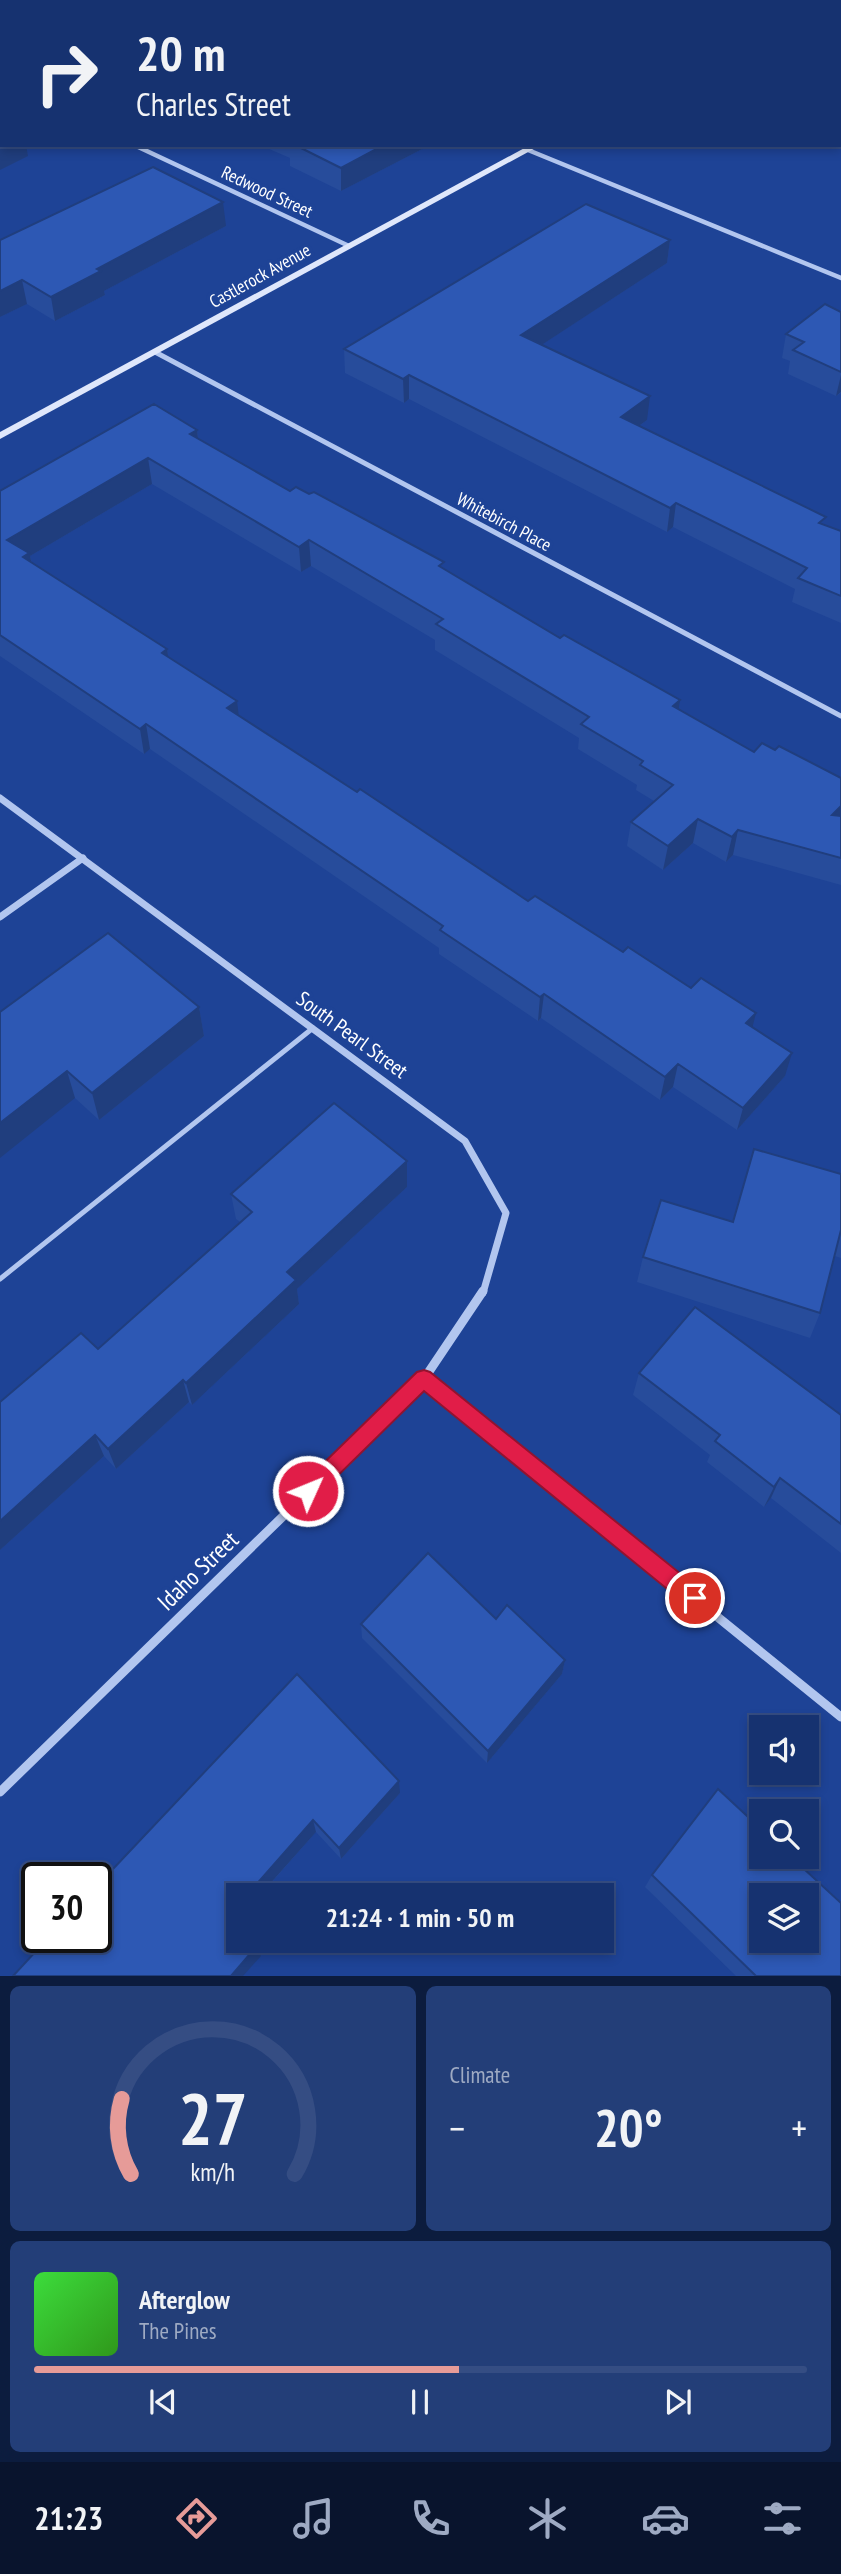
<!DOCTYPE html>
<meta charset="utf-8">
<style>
:root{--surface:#163270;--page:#233e78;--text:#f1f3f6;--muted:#9eaac3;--line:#354d83;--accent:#e69b98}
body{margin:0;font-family:"PT Sans Narrow",sans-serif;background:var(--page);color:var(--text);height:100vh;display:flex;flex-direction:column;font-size:26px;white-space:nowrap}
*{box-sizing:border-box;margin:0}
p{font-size:23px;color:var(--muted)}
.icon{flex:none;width:38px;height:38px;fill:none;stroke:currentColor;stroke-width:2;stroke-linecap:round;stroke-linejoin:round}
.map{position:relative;height:1976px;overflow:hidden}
.side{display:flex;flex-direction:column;gap:10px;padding:10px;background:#0c1c3e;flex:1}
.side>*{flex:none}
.hud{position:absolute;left:0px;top:0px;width:842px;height:147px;box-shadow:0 4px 10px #0003,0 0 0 2px var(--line);background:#163270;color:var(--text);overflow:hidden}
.fabs{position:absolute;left:749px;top:1715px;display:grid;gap:14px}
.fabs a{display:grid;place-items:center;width:70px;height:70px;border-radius:0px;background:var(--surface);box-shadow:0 4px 10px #0003,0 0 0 2px var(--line);font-size:35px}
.speed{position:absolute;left:21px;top:1862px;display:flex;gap:14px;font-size:35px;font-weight:700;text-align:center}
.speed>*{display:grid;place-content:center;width:91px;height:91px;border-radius:50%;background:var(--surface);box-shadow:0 4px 10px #0003,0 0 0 2px var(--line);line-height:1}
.speed .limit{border:4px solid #111;border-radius:10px;background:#fff;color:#111}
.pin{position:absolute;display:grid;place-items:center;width:60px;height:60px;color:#fff;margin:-30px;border:4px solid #fff;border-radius:50%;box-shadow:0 2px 7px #0007}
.me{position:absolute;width:77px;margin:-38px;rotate:46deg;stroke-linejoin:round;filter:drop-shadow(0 0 5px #0008)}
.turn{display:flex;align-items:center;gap:24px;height:147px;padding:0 21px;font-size:32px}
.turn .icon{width:91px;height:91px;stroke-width:2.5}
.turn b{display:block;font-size:49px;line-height:60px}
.big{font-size:52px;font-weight:600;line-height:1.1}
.side .widget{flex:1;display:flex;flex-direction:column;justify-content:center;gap:10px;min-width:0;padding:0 24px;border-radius:10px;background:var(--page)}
.side .dial{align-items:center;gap:0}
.dial svg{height:182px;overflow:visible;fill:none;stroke:var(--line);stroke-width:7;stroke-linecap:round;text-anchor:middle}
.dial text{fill:var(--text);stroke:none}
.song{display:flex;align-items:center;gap:21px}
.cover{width:84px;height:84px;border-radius:10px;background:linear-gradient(135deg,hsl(120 70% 55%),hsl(110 70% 35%))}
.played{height:7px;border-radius:4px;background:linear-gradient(90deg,var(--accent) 55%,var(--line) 55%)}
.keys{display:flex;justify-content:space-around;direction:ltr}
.heat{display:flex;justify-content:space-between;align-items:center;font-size:38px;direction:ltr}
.side .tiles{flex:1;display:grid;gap:10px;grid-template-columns:1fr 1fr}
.widget:last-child{grid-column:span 2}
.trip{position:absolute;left:226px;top:1883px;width:388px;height:70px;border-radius:0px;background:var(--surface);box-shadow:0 4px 10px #0003,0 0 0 2px var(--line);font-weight:600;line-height:70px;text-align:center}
.tab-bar{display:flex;height:112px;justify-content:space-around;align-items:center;background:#09142d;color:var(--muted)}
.tab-bar .icon{width:49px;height:49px}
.tab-bar .current{color:var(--accent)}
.tab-bar b{font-size:32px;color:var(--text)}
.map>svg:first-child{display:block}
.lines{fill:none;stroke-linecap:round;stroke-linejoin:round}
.lane{stroke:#b2c6ef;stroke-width:5}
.street-far3{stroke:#b2c6ef;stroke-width:4.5}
.street-far2{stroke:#b2c6ef;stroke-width:5}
.street-far1{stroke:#b2c6ef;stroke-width:7}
.street{stroke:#b2c6ef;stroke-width:9}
.secondary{fill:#dfe7fb;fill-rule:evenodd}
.wall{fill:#274c9b}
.shaded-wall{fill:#203e7e}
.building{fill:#2d58b4;stroke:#203e7e;stroke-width:2;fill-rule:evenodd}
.route{fill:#e11d48;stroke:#92132f;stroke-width:2}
.labels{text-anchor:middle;stroke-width:7;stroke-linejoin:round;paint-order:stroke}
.far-street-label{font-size:18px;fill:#fff;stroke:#1e4396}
.street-label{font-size:21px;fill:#fff;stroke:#1e4396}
.near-street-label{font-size:24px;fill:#fff;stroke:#1e4396}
</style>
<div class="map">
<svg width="841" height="1976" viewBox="0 0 841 1976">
<rect width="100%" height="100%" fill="#1e4396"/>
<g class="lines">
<path class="lane" d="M0,1279L313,1028"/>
<g class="street-far3">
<path d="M134,145L349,246"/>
<path d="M528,150L841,278"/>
</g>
<path class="street-far2" d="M155,352L841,716"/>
<g class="street-far1">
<path d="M0,798L465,1141L506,1213L483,1293"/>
<path d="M0,917L83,858"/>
</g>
<g class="street">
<path d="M424,1379L841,1717"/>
<path d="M0,1792L424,1379L483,1291"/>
</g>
<g class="secondary">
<path d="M795,0H805L804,2Z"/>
<path d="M530,145H541L0,439V432Z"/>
</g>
</g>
<g class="wall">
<path d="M0,0L2,2V35L0,34Z"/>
<path d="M841,44V86H840V45Z"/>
<path d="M260,145H430L341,191L290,166V158Z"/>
<path d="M226,226L104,291L105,295L55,321L27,304L0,317V240Z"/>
<path d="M670,240L667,263L541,345L647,420L639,426L824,525L841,531V623L792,602L795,589L673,527L667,532L409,399L404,403L345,373L344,349Z"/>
<path d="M841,312V393L836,396L788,374L790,361L782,358L786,334Z"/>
<path d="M197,430L198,438L290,491L443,568L678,709L754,752L775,750L841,778V885L733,855L726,862L693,843L663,870L627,846L631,822L654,801L636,790L637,785L578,749L579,738L435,650V640L311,566L301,572L152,484L30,556L32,563L167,649L168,657L238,716L528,901L623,952L752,1027L785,1076L737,1130L673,1087L660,1100L541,1018L538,1021L439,954V948L150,749L144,754L0,656V491Z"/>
<path d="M199,1007L204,1036L99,1120L75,1098L0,1012Z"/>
<path d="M407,1161V1187L297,1289L299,1304L192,1405L189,1402L116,1469L104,1456L0,1550L98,1349L240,1222L236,1219L231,1194Z"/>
<path d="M841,1174V1258L835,1256L820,1313L810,1338L637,1282L643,1257L732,1222Z"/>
<path d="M639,1373L841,1415V1553L771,1498L764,1507L707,1462L710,1455L633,1395Z"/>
<path d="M361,1624L565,1660L562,1674L487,1763L362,1638Z"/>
<path d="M400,1793L341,1859L316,1832L235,1924L261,1956L96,1887Z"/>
<path d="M652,1875L841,1976H736L645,1887Z"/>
</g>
<g class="shaded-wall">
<path d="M3,145H26L28,156L0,170V147Z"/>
<path d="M384,145H430L341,191V168Z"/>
<path d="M223,202L226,226L104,291L105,295L55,321L51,297L97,269Z"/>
<path d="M670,240L667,263L520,359L521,335Z"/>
<path d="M22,280L27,304L0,317V291Z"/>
<path d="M409,375V399L404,403L403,379Z"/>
<path d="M841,375V392L836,396Z"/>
<path d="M650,396L647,420L618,441L621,417Z"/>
<path d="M197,430L200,456L190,434Z"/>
<path d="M148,458L152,484L30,556L35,579L7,540Z"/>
<path d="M676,503L673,527L667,532L670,508Z"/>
<path d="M309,540L311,566L301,572L299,547Z"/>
<path d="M167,649L171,675L162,653Z"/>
<path d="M680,700L676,726L673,706Z"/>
<path d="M237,701L240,726L227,708Z"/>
<path d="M146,724L150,749L144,754L140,729Z"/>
<path d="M841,806V824L832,815Z"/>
<path d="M698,819L693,843L663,870L668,846Z"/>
<path d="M738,830L733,855L726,862L732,837Z"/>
<path d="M544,994L541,1018L538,1021L540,997Z"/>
<path d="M199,1007L204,1036L99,1120L92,1093Z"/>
<path d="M756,1013L750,1037L746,1023Z"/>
<path d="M792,1053L785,1076L737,1130L743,1108Z"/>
<path d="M678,1064L673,1087L660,1100L665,1077Z"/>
<path d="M67,1071L75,1098L0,1158V1123Z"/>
<path d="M407,1161V1187L297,1289L299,1304L192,1405L186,1383L287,1272Z"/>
<path d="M183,1380L189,1402L116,1469L108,1449Z"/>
<path d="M95,1435L104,1456L0,1550V1521Z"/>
<path d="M780,1478L771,1498L764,1507L774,1487Z"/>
<path d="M565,1660L562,1674L487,1763L488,1751Z"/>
<path d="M399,1781L400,1793L341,1859L339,1848Z"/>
<path d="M313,1820L316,1832L260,1895H247Z"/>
<path d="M238,1905V1921L234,1925L228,1916Z"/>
<path d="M256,1947L261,1956L243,1976H231Z"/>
</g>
<g class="building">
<path d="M0,0H528L532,2H2V15L0,14Z"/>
<path d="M841,44V64L840,63V45Z"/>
<path d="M0,123L2,124V145H3L0,147Z"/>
<path d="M295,145H384L341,168Z"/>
<path d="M153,167L223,202L97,269L101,271L51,297L22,280L0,291V240Z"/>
<path d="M586,204L670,240L521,335L650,396L621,417L826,517L819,523L841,531V596L798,578L807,568L676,503L670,508L409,375L403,379L344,349Z"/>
<path d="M825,304L841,312V372L793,350L804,342L786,334Z"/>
<path d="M154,404L197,430L190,434L290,491L296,487L309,494L314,492L444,562L439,566L560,638L564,635L680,700L673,706L754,752L762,743L775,750L779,746L841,778V806L832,815L841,816V858L738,830L732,837L698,819L668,846L631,822L673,785L640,765L643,761L581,724L589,717L436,624L443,619L309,540L299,547L148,458L7,540L29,553L23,557L167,649L162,653L237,701L227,708L357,792L360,789L528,901L535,896L623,952L628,947L691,988L701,978L756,1013L746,1023L792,1053L743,1108L678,1064L665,1077L544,994L540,997L440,930L443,926L146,724L140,729L0,635V491Z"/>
<path d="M108,933L199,1007L92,1093L67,1071L0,1123V1012Z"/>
<path d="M334,1103L407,1161L287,1272L296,1280L186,1383L183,1380L108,1449L95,1435L0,1521V1402L81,1333L98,1349L252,1212L231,1194Z"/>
<path d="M754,1149L841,1174V1230L820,1313L643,1257L661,1200L733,1222Z"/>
<path d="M695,1307L841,1415V1524L780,1478L774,1487L715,1441L720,1435L639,1373Z"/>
<path d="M428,1553L496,1619L507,1605L565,1660L488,1751L361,1624Z"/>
<path d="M297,1674L399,1781L339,1848L313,1820L247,1895H238V1905L228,1916L238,1927V1941H250L256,1947L231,1976H13L49,1937H96V1887Z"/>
<path d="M718,1789L761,1829V1857H791L841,1903V1976H756L652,1875ZM761,1895H807V1941H761Z"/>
</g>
<path class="route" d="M424,1370L430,1372L702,1591L705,1598L702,1606L695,1609L688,1606L424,1391L315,1498L308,1501L301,1498L298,1491L301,1485L417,1372Z"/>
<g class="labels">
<g class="far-street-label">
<text transform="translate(267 192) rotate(25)" y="6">Redwood Street</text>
<text transform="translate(260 276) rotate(-29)" y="6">Castlerock Avenue</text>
<text transform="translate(504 522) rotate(28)" y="6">Whitebirch Place</text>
</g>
<g class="street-label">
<text transform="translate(352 1035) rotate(36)" y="7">South Pearl Street</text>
</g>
<g class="near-street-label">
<text transform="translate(198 1571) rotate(-44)" y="8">Idaho Street</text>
</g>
</g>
</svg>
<div class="fabs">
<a><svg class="icon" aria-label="sound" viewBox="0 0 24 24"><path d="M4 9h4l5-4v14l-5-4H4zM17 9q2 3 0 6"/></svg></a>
<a><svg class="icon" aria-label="search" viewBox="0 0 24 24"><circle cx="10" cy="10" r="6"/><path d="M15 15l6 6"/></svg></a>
<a><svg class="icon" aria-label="layers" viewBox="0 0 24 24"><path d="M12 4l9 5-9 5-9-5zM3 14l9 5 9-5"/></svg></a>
</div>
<div class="speed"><div class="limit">30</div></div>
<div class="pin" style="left:695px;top:1598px;background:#d93025"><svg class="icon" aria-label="arrive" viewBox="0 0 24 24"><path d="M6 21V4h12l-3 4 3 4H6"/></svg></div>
<svg class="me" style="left:308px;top:1491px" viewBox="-20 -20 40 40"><circle r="17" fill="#e11d48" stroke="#fff" stroke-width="3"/><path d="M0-11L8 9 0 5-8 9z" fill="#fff"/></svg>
<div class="trip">21:24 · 1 min · 50 m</div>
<div class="hud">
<div class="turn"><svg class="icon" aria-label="right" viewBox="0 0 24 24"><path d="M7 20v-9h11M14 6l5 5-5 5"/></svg><div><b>20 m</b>Charles Street</div></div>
</div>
</div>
<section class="side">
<div class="tiles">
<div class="widget dial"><svg viewBox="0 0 100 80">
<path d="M14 69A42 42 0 1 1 86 69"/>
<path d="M14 69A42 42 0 0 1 10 36" stroke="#e69b98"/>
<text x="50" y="56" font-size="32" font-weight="700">27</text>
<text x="50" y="72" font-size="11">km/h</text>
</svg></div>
<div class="widget"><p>Climate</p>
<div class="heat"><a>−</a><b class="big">20°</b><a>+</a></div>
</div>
<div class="widget">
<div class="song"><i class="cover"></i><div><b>Afterglow</b><p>The Pines</p></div></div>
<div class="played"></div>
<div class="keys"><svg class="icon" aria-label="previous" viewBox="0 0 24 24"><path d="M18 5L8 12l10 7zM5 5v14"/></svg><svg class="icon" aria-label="pause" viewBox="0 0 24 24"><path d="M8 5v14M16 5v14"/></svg><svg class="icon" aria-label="next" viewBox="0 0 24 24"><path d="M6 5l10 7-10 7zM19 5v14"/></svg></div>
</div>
</div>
</section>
<nav class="tab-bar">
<b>21:23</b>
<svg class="icon current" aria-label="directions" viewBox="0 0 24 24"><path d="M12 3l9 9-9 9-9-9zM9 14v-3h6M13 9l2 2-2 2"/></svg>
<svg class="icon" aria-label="music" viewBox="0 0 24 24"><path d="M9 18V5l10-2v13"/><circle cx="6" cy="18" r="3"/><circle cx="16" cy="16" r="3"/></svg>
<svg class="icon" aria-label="phone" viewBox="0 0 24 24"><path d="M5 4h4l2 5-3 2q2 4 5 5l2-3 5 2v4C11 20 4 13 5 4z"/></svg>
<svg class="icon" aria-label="climate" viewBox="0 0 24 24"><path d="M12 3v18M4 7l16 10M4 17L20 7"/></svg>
<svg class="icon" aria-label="car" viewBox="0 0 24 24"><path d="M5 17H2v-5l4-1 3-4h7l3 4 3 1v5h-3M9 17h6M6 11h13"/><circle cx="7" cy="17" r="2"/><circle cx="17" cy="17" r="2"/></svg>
<svg class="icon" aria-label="filters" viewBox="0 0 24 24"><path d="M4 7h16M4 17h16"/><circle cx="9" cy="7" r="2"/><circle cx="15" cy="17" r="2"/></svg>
</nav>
